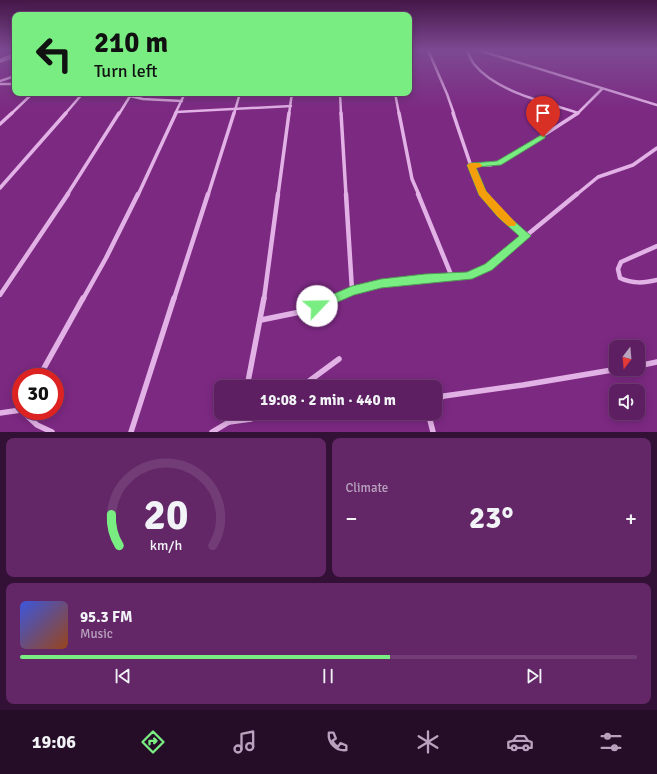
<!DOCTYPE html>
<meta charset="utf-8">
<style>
:root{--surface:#5d1f62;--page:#632768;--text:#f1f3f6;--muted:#b9a2be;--line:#723d77;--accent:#79ed82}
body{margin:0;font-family:Signika,sans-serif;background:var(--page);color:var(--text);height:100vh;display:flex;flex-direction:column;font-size:15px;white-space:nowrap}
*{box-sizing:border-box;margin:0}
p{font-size:13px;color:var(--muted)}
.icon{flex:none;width:22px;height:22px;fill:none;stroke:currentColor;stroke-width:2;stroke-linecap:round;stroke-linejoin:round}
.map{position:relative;height:432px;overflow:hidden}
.details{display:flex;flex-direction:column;gap:6px;padding:6px;background:#331136;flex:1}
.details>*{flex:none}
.banner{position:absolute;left:12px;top:12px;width:400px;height:84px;border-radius:8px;box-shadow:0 2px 10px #0003,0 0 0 1px var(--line);background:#79ed82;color:#111;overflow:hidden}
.needle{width:26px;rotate:196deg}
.controls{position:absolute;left:609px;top:340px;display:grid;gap:8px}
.controls a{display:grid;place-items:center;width:36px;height:36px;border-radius:8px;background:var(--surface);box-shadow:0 2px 10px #0003,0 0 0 1px var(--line);font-size:20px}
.speed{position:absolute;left:12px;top:368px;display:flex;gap:8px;font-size:20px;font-weight:700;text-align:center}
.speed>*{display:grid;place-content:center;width:52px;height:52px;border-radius:50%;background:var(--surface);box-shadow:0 2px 10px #0003,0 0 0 1px var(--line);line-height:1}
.speed .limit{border:6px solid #d22;background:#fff;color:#111}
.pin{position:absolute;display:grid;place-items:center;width:34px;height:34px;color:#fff;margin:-41px -17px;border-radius:50% 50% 50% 0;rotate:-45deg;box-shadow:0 0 4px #0007}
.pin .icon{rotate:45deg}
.me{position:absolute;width:44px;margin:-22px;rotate:66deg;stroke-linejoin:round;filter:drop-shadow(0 0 3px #0008)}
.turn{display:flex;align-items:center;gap:14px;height:84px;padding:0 16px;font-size:18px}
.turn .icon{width:52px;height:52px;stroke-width:2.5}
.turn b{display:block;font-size:28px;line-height:34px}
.big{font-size:30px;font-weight:700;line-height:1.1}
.details .card{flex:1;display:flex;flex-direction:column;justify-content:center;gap:6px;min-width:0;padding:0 14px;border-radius:8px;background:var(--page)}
.details .dial{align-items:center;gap:0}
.dial svg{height:104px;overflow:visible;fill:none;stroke:var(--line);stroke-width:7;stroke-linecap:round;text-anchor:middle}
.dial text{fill:var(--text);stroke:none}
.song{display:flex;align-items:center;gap:12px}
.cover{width:48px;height:48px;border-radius:6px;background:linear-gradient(135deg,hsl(230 70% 55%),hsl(20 70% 35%))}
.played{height:4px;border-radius:2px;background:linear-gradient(90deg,var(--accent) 60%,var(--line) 60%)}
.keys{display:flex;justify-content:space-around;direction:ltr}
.heat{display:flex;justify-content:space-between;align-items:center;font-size:22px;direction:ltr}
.details .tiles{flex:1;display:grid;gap:6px;grid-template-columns:1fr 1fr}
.card:last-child{grid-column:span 2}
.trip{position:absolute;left:214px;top:380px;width:228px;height:40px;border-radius:8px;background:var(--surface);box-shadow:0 2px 10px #0003,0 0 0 1px var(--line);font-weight:700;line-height:40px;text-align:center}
.dock{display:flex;height:64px;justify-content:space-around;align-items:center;background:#250c27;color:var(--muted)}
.dock .icon{width:28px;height:28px}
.dock .active{color:var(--accent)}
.dock b{font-size:18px;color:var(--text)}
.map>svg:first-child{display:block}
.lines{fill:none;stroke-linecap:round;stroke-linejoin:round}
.stream{stroke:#e0a7e6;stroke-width:1.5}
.minor-far3{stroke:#e2b2e6;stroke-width:2.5}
.minor-far2{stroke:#e2b2e6;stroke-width:3.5}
.minor-far1{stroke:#e2b2e6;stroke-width:4.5}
.minor{stroke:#e2b2e6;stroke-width:5.5}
.route{fill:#79ed82;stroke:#4f9a54}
.slow{fill:#f59e0b}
</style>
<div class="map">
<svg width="657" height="432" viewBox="0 0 657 432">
<rect width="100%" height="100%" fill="#7c2982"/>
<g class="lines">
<path class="stream" d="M0,62L15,57"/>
<g class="minor-far3">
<path d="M428,50L447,94L454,114"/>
<path d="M467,50C469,55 471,60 474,64C496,92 546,102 578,113L602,89"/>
<path d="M478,50L657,105"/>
<path d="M0,60L15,54"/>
<path d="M0,81L15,76"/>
<path d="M0,84H15"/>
<path d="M117,93L143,99L182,101"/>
<path d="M340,93L341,114"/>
<path d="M395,93L399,114"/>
<path d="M176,112L291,106"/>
<path d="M11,114L33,93"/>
<path d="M65,114L83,93"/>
<path d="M119,114L132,93"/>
<path d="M175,114L185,93"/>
<path d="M234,114L240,93"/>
<path d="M289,114L292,93"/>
<path d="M577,114L578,113"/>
</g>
<g class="minor-far2">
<path d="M341,113L346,195"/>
<path d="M399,113L412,179L419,195"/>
<path d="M453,113L473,172L484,195"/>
<path d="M0,124L12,113"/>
<path d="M471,165H490L505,160L578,113"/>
<path d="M0,188L66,113"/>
<path d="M67,195L119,113"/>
<path d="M138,195L176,113"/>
<path d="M208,195L234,113"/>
<path d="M278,195L289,113"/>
<path d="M576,195L598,177L633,165L657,148"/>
</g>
<g class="minor-far1">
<path d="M346,194L352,290"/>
<path d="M418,194L452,277"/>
<path d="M483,194L501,215L526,236"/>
<path d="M657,246L621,262L618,269L620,278C633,284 644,283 657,280"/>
<path d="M0,295L68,194"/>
<path d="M83,299L106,258L138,194"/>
<path d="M174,299L208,194"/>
<path d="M264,299L278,194"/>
<path d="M332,299L352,290L381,284L425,278L468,276L488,267L577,194"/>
</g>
<g class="minor">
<path d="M261,320L305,311L334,298"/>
<path d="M638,366L657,362"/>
<path d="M39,377L83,298"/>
<path d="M247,387L264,298"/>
<path d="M301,387L339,359"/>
<path d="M435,400L444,396L523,385L618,369"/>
<path d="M22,411L37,425L52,432"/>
<path d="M0,413L21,410"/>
<path d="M430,413L429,416L433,432"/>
<path d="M229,422L251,419L265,413"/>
<path d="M131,432L174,298"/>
<path d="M212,432L229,422L236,413"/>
</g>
</g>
<linearGradient id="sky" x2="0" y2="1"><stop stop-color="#441748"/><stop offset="0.45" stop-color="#7d4992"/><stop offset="1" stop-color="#7d4992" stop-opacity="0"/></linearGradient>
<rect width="657" height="111" fill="url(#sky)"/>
<path class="route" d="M543,134L545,135V138L501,165L476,167L486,191L504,212L531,236L492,270L472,279L381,288L354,295L317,311L313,310L311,306L313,303L352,286L381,279L425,274L467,272L485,264L519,236L498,217L479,195L467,165L471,163L497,161Z"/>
<path class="slow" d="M479,163L482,165L481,167L476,168L486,191L516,223L515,226H508L498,217L479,195L467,165L471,163Z"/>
</svg>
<div class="controls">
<a><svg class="needle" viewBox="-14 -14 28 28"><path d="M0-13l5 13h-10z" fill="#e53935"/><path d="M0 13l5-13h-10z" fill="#b9a2be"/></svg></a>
<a><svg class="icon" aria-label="sound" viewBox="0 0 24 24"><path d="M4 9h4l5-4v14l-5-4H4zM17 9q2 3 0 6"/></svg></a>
</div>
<div class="speed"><div class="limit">30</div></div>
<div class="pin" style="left:543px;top:137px;background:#d93025"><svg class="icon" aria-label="arrive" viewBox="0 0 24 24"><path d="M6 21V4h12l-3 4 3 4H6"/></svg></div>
<svg class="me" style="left:317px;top:306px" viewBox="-20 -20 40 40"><circle r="19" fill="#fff"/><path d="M0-13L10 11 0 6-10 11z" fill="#79ed82"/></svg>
<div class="trip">19:08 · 2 min · 440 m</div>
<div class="banner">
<div class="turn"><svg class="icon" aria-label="left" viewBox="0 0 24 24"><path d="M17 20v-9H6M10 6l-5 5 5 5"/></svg><div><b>210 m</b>Turn left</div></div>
</div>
</div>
<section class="details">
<div class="tiles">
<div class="card dial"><svg viewBox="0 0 100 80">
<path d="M14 69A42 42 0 1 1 86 69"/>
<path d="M14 69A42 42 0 0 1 8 45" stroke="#79ed82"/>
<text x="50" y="56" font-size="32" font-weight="700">20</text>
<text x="50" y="72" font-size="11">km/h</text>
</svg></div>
<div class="card"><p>Climate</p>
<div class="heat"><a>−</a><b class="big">23°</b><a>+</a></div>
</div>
<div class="card">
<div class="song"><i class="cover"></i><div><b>95.3 FM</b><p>Music</p></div></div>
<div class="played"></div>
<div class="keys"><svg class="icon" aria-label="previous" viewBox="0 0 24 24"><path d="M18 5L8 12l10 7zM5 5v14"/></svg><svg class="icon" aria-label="pause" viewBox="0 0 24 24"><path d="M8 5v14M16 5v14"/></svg><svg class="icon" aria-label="next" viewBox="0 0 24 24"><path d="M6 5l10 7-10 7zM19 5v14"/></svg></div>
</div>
</div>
</section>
<nav class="dock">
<b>19:06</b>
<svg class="icon active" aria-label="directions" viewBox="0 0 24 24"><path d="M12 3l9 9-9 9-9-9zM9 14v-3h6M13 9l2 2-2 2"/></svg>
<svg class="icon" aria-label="music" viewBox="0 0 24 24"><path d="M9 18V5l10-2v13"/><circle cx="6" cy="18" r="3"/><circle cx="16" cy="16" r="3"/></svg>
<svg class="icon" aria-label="phone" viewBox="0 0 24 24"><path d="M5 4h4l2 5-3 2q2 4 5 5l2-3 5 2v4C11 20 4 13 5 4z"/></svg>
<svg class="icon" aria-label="climate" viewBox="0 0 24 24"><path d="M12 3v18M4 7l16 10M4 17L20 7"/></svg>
<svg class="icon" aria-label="car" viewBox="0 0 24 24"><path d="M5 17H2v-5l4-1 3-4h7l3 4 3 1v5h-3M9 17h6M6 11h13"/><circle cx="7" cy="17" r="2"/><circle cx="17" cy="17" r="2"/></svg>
<svg class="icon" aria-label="filters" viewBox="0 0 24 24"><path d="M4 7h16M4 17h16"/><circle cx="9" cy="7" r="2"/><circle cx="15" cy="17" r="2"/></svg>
</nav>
